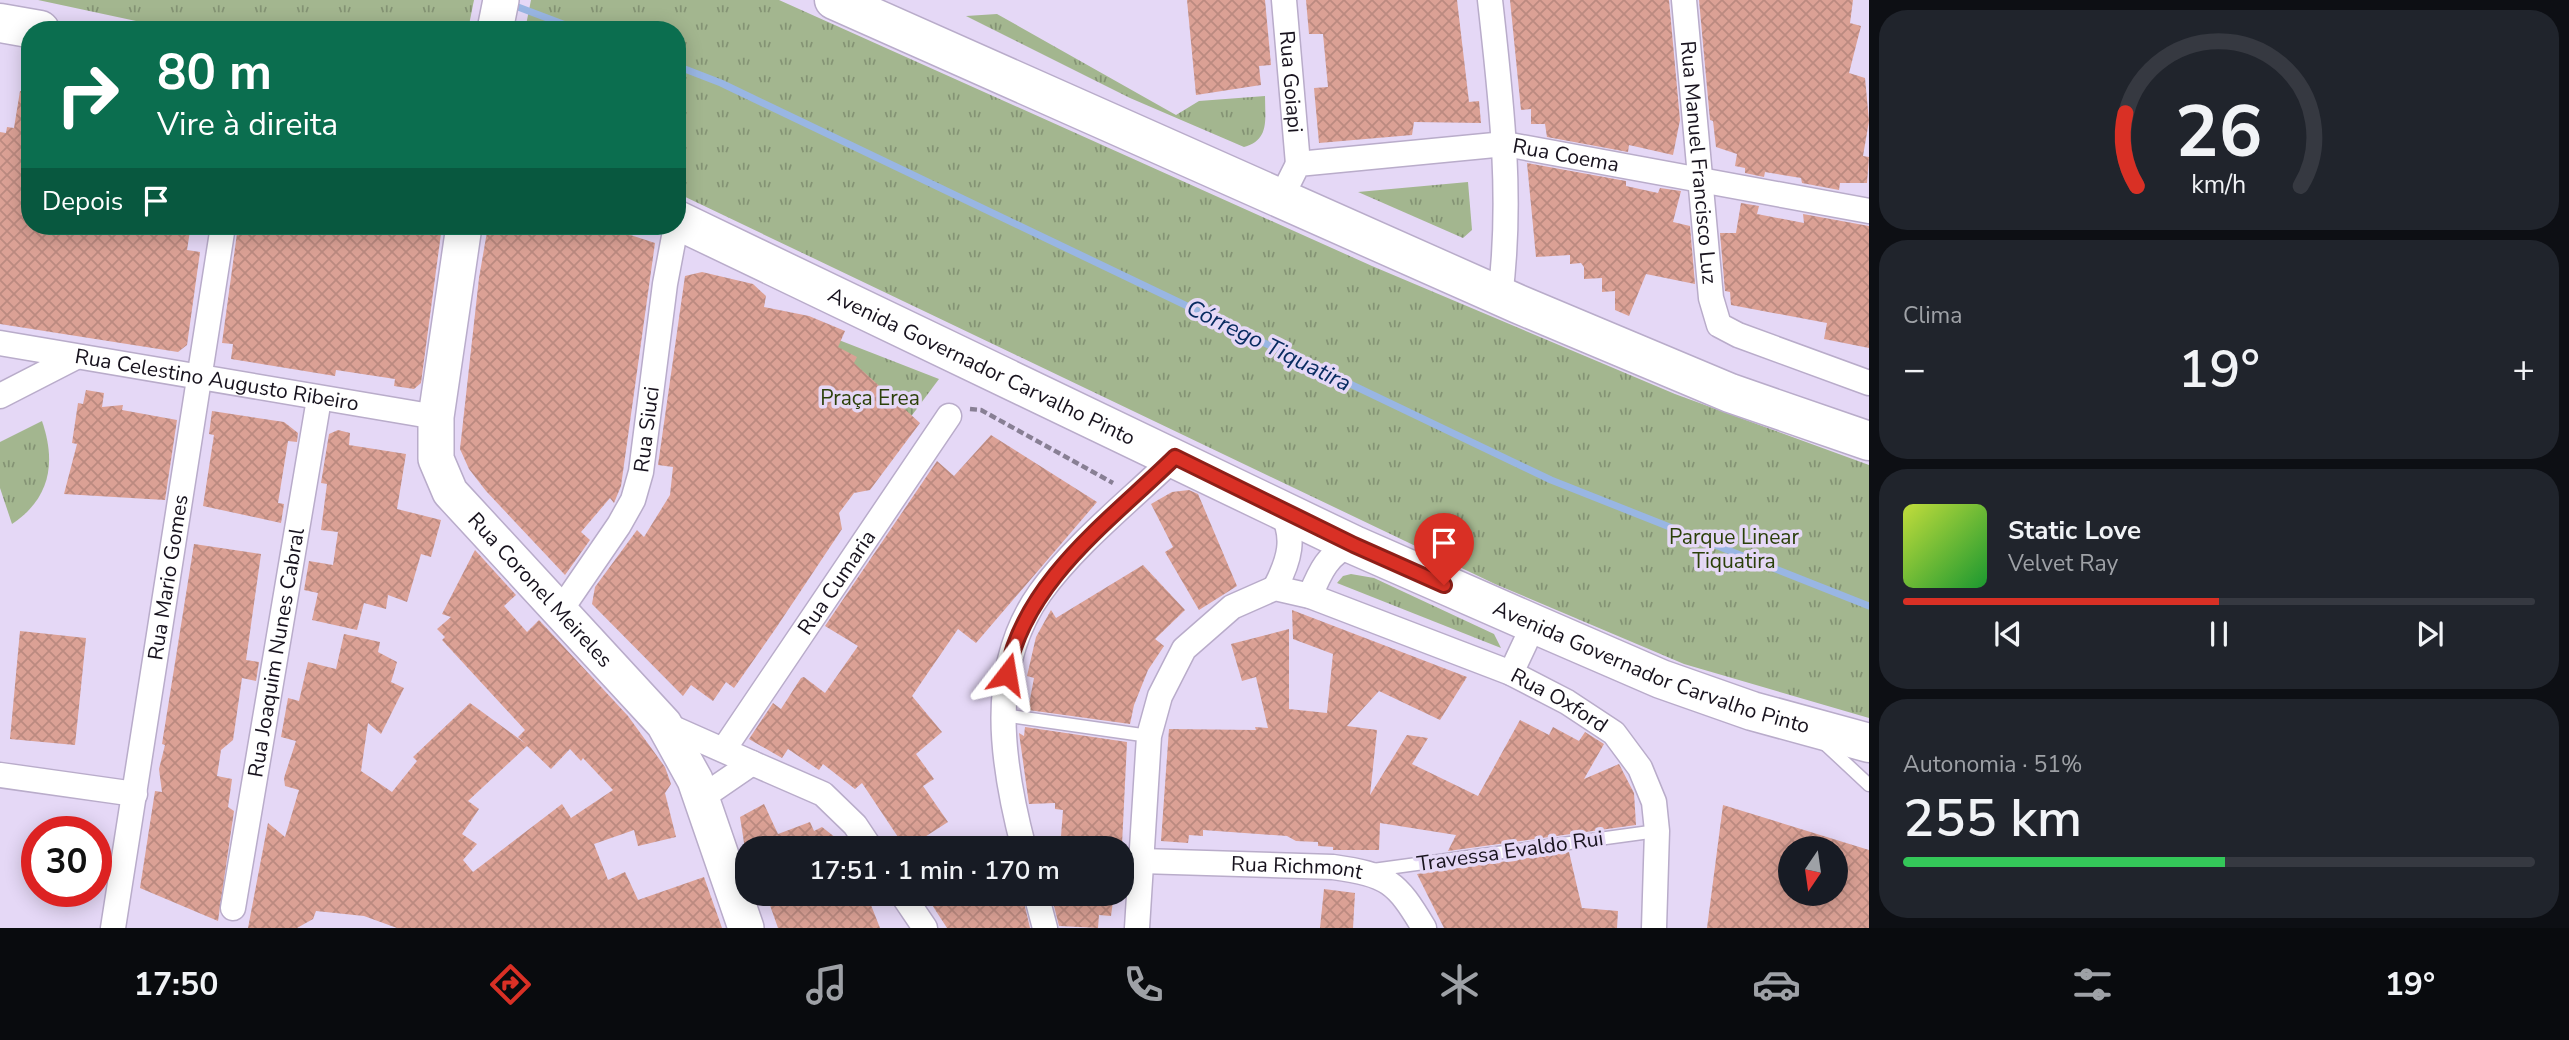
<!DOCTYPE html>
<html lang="pt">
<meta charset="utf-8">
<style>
:root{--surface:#171b24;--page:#20242c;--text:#f1f3f6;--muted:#9ea1a6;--line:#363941;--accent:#d93025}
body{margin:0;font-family:"Nunito Sans",sans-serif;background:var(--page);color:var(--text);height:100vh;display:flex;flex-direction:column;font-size:26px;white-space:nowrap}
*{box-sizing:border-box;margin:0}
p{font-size:23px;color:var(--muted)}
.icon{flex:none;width:38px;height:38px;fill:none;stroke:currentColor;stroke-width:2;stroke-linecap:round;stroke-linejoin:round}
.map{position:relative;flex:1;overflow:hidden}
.panel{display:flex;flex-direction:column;gap:10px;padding:10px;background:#0d0f14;width:700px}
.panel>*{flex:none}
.top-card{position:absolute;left:21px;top:21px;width:665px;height:214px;border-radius:28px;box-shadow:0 4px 18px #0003;background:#0b6e4f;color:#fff;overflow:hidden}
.needle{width:46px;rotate:193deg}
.buttons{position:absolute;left:1778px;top:836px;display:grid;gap:14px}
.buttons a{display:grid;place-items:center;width:70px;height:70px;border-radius:50%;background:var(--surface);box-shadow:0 4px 18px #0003;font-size:35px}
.speed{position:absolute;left:21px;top:816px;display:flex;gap:14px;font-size:35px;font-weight:700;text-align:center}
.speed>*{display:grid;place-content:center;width:91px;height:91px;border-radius:50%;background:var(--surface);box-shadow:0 4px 18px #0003;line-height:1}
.speed .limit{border:10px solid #d22;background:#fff;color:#111}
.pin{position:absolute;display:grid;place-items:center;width:60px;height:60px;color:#fff;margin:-72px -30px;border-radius:50% 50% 50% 0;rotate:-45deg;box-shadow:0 0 7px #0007}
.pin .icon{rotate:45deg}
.me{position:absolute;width:77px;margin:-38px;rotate:14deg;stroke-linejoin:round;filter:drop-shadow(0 0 5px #0008)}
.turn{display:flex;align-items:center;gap:24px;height:147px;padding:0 21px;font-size:32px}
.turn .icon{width:91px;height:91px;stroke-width:2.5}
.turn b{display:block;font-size:49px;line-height:60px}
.then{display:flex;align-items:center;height:66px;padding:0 21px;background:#0003;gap:14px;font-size:26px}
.big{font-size:52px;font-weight:600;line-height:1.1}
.panel .card{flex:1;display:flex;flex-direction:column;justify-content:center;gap:10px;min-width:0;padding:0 24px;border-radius:28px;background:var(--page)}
.panel .dial{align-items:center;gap:0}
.dial svg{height:182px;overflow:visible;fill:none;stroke:var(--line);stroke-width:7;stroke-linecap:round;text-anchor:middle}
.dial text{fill:var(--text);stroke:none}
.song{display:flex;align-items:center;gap:21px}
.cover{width:84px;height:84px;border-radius:10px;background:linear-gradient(135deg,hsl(70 70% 55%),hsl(130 70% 35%))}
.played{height:7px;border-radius:4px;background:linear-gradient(90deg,var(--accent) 50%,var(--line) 50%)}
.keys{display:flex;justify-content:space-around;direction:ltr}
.heat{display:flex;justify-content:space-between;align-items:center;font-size:38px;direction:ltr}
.charge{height:10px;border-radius:5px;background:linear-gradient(90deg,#34c759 51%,var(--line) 0)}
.trip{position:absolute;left:735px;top:836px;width:399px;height:70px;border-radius:28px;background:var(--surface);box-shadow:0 4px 18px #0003;font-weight:600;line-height:70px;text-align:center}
.dock{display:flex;height:112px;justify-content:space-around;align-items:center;background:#090b0e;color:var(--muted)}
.dock .icon{width:49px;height:49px}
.dock .current{color:var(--accent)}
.dock b{font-size:32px;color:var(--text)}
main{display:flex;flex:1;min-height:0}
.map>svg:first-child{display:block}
.park{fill:url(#park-tufts)}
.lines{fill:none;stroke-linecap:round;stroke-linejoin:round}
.stream{stroke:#99b6e3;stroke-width:7}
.building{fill:url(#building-cross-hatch);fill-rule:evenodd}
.lane-casing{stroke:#b9acca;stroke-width:15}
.street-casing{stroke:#b9acca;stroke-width:27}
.secondary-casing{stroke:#b9acca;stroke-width:38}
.primary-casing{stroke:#b9acca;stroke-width:41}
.path{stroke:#887f94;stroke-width:4.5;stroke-dasharray:7 3.5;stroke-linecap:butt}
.lane{stroke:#fff;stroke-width:12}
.street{stroke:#fff;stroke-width:24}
.secondary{stroke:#fff;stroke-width:35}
.primary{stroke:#fff;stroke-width:38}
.route-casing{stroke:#8d1f18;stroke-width:18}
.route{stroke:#d93025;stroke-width:12}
.labels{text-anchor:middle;stroke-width:7;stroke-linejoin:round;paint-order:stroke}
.street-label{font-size:21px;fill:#18131e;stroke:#e5d8f6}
.park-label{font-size:21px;fill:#2b4009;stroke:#e5d8f6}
.water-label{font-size:23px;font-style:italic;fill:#092c61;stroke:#e5d8f6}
</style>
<main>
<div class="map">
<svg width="1869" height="928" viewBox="0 0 1869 928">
<defs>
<pattern id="park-tufts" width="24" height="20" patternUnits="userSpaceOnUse" patternTransform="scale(1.75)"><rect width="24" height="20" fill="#a3b68f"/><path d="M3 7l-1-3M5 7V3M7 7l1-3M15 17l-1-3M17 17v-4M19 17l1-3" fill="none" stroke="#849374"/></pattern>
<pattern id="building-cross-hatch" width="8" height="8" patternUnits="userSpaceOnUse" patternTransform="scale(1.75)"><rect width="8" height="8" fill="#dba195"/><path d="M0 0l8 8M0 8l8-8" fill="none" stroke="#bb8a80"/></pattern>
</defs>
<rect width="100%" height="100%" fill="#e5d8f6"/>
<g class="park">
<path d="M38,0H474L468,30H178Z"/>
<path d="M531,0H779L1372,266L1675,394L1869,465V718L1684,664L1495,584L677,193V30H525Z"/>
<path d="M997,14L1176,115L1199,101L1265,96C1265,119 1270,140 1244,147L1130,98L966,16Z"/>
<path d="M1468,182L1472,230L1463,238L1358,192Z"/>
<path d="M826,335L939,379L880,458Z"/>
<path d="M42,421C56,462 51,498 12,524L0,488V442Z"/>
<path d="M1351,574L1374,578L1494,634L1501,648L1337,583L1343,576Z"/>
</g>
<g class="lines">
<g class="stream">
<path d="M510,4L579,30"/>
<path d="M677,66L721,83L1551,480L1869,606"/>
</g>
</g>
<g class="building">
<path d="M1187,0H1265L1271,65L1259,66L1261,85L1196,95Z"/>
<path d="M1306,0H1457L1469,102L1479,101L1481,123L1414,122L1412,135L1319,143L1314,88L1328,87L1323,34H1309Z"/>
<path d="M1510,0H1669L1680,120L1673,155L1629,145L1628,152L1547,137L1545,124H1531V109L1521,110Z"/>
<path d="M1699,0H1853L1850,23L1861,26L1849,73L1865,78L1869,121L1863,156L1869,157L1867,183H1840L1839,190L1802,183L1801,178L1765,172L1764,177L1745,173V168L1735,166L1737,154L1716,147L1713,121L1710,120Z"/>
<path d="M20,91L30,92V226H170L190,231L187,250L200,252L187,345L178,352L0,324V132L6,133L7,127L14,128Z"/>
<path d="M1527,163L1626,181V186L1658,193L1660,188L1681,191L1673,222L1690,226L1695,284L1646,274L1629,316L1615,310V291L1602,292V278L1584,279V267L1581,263L1570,264V255L1536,257Z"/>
<path d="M1741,203L1759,206L1757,214L1804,223L1803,214L1869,226V348L1824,339L1827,323L1731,305L1730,292L1725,291L1720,233H1736Z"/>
<path d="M238,226H442L421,383L414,389L394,386L395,379L336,370L335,376L231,359L233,344L222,343Z"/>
<path d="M488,226H603L655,243L621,486L614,503L610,498L581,532L590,540L565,575L486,491L469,469L460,449L479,278Z"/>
<path d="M702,272L753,284L766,296L764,307L809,316L845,331L838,347L857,357L854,363L920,423L870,490L854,493L839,513L842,529L776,628L734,688L726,682L713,701L691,685L683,696L592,604L595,587L637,530L644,537L670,495L673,467L658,465L685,276Z"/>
<path d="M86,390L104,393L102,407L123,405L122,410L177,420L165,500L64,494L77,444L72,443L78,403L83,404Z"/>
<path d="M212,411L284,422L298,433L297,442L288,441L278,503L284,504L281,523L203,506L214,435L209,434Z"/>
<path d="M338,430L350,433L349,445L406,454L397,509L441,520L431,557L421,554L407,602L388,595L386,609L364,603L357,630L312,620L318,593L304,590L309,561L333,565L338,532L321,530L327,484L321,483L329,434Z"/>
<path d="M991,435L1097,502L976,643L958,629L912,696L942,732L916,754L934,779L923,786L948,822L906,849L862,783L855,789L823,764L819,770L788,749L782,758L749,739L773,703L781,709L801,678L804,677L825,693L858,646L825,626L937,461L954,476Z"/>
<path d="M1189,490L1198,494L1237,586L1199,610L1165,552L1173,547L1151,504L1172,492Z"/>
<path d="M194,544L261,554L246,660L259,662L256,681L242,678L233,740L221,750L217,776L232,779L228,807L234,811L218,921L140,888L155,791L162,792L159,769L165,745L162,744Z"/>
<path d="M475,550L516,595L504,606L527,632L539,620L628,716L665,767L671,784L665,793L676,837L638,846L634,830L594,844L608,880L625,872L638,900L704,877L722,928H397L364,916L316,911L313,919L297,928H248L268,823L285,837L299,790L285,786L284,778L296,741L281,737L288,698L299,701L308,662L336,669L344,634L380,642L378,652L397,662L391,682L404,688L381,734L368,723L361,771L392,792L417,761L413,757L470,703L526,744L518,737L525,730L442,640L445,637L437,629L451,617L442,614ZM527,746L551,769L570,749L581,761L583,758L613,790L571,818L562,804L473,872L463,860L477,844L462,834L479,809L468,801Z"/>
<path d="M1143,565L1185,610L1155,639L1164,646L1148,670L1134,705L1130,724L1028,710L1034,678L1027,676L1036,637L1051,610L1056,618Z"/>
<path d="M1292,610L1467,677L1440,720L1379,691L1347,726L1377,730L1370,795L1407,735L1428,738L1412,764L1478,796L1520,720L1549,735L1553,727L1579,741L1585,732L1604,744L1584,779L1619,764L1634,793L1636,825L1448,851L1456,835L1380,823L1379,850H1333V847L1318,846V842L1296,841L1287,836L1203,830V836L1189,835L1188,843L1161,841L1169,729L1256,730L1255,727L1268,728L1256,677L1242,681L1231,644L1289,629V709L1327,713L1333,654L1293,639Z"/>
<path d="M20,631L86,638L75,745L10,739Z"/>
<path d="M1025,727L1127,742L1122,845H1116V849H1060L1063,810L1055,809V803L1029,804L1019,733L1024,736Z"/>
<path d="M764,804L778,834L810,822L814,831L822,827L850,849H745L740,817Z"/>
<path d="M1723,805L1869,850V928H1707ZM1790,849H1836V894H1790Z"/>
<path d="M1569,852L1582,908L1618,911L1617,928H1444L1417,874Z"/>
<path d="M1324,889L1355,893L1353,928H1320Z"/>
<path d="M766,894H857L863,904L869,900L880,928H778Z"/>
<path d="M925,894H946L954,904L968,894H1022L1030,928H947Z"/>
<path d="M1051,894H1114L1111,916L1099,915L1098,928L1059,926Z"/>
</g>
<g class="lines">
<defs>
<g id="lane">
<path d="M1003,715L1149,736"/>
<path d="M1825,744L1869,785"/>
<path d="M1373,870L1657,831"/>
</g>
<g id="street">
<path id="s1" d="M1284,0L1298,164"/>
<path d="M1490,0C1501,99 1513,197 1500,297"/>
<path id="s2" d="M1684,0L1711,298L1719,325L1738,335L1869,383"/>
<path id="s3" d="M1281,198L1298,164L1505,144L1869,211"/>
<path id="s4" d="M0,343L436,417"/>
<path d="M0,396L74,358"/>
<path d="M1275,588C1289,561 1297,537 1280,509"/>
<path d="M1310,596C1319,574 1329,550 1354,545"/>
<path id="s5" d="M560,611L619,525L633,500L641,472L665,284L676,226"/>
<path d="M1511,673L1534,624"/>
<path d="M664,724L752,763L701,798"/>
<path id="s6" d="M724,749L949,416"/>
<path d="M752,763L823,794L855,825L871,849"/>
<path d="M0,775L135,794"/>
<path d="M1024,849C1002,765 986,669 1040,593C1075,544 1131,500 1175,457"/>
<path id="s7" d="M1141,861L1333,867C1388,875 1396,881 1424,928"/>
<path d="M902,894L925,928"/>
<path d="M1036,894L1045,928"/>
<path id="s8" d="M233,908L319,399"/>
<path id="s9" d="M113,928L223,226"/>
<path id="s10" d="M1137,928L1149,736L1160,696L1184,649L1232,607L1275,588L1310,596L1511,673L1567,702L1614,733L1640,768L1654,802L1657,831L1654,928"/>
</g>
<g id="secondary">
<path d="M495,30L501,0"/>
<path id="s11" d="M464,226L436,417V459L450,492L664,724L695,780L746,928"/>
</g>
<g id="primary">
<path d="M834,0L1518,304L1730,393L1869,441"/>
<path d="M0,23L40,30"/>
<path id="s12" d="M677,220L1354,545L1534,624L1661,679L1752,711L1869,743"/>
</g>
</defs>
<use href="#lane" class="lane-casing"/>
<use href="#street" class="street-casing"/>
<use href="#secondary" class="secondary-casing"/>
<use href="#primary" class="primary-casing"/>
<path class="path" d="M970,409L981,410L1113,483"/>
<use href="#lane" class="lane"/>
<use href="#street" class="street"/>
<use href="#secondary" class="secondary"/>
<use href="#primary" class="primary"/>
</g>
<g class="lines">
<defs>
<path id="route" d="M1007,674C1024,581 1111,520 1175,457L1354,545L1444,585"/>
</defs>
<use href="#route" class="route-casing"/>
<use href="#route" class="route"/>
</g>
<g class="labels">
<g class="street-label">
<text dy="7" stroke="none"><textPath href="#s1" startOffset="82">Rua Goiapi</textPath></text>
<text dy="7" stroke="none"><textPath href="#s3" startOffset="308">Rua Coema</textPath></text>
<text dy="7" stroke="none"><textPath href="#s2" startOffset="163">Rua Manuel Francisco Luz</textPath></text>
<text dy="7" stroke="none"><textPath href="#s12" startOffset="338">Avenida Governador Carvalho Pinto</textPath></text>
<text dy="7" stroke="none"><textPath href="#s4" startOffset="220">Rua Celestino Augusto Ribeiro</textPath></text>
<text dy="7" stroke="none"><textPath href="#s5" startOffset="205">Rua Siuci</textPath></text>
<text dy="7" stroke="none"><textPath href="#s9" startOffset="355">Rua Mario Gomes</textPath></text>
<text dy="7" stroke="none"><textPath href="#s6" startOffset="201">Rua Cumaria</textPath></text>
<text dy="7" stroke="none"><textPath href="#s11" startOffset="404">Rua Coronel Meireles</textPath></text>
<text dy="7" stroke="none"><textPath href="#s8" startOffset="259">Rua Joaquim Nunes Cabral</textPath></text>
<text dy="7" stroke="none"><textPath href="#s12" startOffset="1073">Avenida Governador Carvalho Pinto</textPath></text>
<text dy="7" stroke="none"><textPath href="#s10" startOffset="704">Rua Oxford</textPath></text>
<text transform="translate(1510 851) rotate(-8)" y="7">Travessa Evaldo Rui</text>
<text dy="7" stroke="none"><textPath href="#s7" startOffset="156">Rua Richmont</textPath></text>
</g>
<g class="park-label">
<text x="870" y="405">Praça Erea</text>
<text x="1734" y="544">Parque Linear<tspan x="1734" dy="24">Tiquatira</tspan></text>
</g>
<g class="water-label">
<text transform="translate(1269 345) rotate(26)" y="8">Córrego Tiquatira</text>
</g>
</g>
</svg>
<div class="buttons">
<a><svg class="needle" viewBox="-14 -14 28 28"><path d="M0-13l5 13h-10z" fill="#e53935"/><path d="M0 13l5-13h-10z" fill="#9ea1a6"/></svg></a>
</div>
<div class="speed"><div class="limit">30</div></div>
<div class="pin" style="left:1444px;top:585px;background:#d93025"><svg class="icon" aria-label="arrive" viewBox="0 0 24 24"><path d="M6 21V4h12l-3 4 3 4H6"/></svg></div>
<svg class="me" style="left:1007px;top:674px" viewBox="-20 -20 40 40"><path d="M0-17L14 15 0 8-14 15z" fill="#d93025" stroke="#fff" stroke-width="4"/></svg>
<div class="trip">17:51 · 1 min · 170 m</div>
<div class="top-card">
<div class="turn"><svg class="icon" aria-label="right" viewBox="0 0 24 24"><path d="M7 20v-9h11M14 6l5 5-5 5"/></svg><div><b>80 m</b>Vire à direita</div></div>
<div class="then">Depois<svg class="icon" aria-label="arrive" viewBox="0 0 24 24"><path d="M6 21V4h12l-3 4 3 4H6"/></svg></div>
</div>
</div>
<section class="panel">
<div class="card dial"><svg viewBox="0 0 100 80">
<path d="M14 69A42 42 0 1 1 86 69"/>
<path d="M14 69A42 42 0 0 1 9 37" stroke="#d93025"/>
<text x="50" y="56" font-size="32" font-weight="700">26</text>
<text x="50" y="72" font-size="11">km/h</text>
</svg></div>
<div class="card"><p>Clima</p>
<div class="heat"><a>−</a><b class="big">19°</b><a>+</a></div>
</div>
<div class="card">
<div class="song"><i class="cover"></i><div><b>Static Love</b><p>Velvet Ray</p></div></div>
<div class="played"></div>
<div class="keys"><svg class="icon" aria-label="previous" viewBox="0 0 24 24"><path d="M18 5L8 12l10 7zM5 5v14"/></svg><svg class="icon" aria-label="pause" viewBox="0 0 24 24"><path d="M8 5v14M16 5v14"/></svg><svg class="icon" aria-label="next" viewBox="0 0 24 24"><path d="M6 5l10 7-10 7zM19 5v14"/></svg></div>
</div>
<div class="card"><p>Autonomia · 51%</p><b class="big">255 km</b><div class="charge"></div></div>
</section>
</main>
<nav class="dock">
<b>17:50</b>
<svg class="icon current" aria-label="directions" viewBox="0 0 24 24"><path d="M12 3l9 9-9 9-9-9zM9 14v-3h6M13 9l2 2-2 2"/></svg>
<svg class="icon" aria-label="music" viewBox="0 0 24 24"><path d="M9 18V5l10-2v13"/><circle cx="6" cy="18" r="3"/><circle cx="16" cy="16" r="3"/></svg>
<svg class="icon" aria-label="phone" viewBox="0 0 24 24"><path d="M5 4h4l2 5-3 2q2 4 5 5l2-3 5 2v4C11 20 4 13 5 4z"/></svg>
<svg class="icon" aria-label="climate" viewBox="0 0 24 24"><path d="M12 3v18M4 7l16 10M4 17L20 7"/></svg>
<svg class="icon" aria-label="car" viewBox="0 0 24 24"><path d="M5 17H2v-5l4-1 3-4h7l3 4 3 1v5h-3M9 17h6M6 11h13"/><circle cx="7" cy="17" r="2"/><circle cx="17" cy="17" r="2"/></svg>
<svg class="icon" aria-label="filters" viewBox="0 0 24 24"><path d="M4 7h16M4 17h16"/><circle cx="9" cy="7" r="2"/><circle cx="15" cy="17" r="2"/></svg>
<b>19°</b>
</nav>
